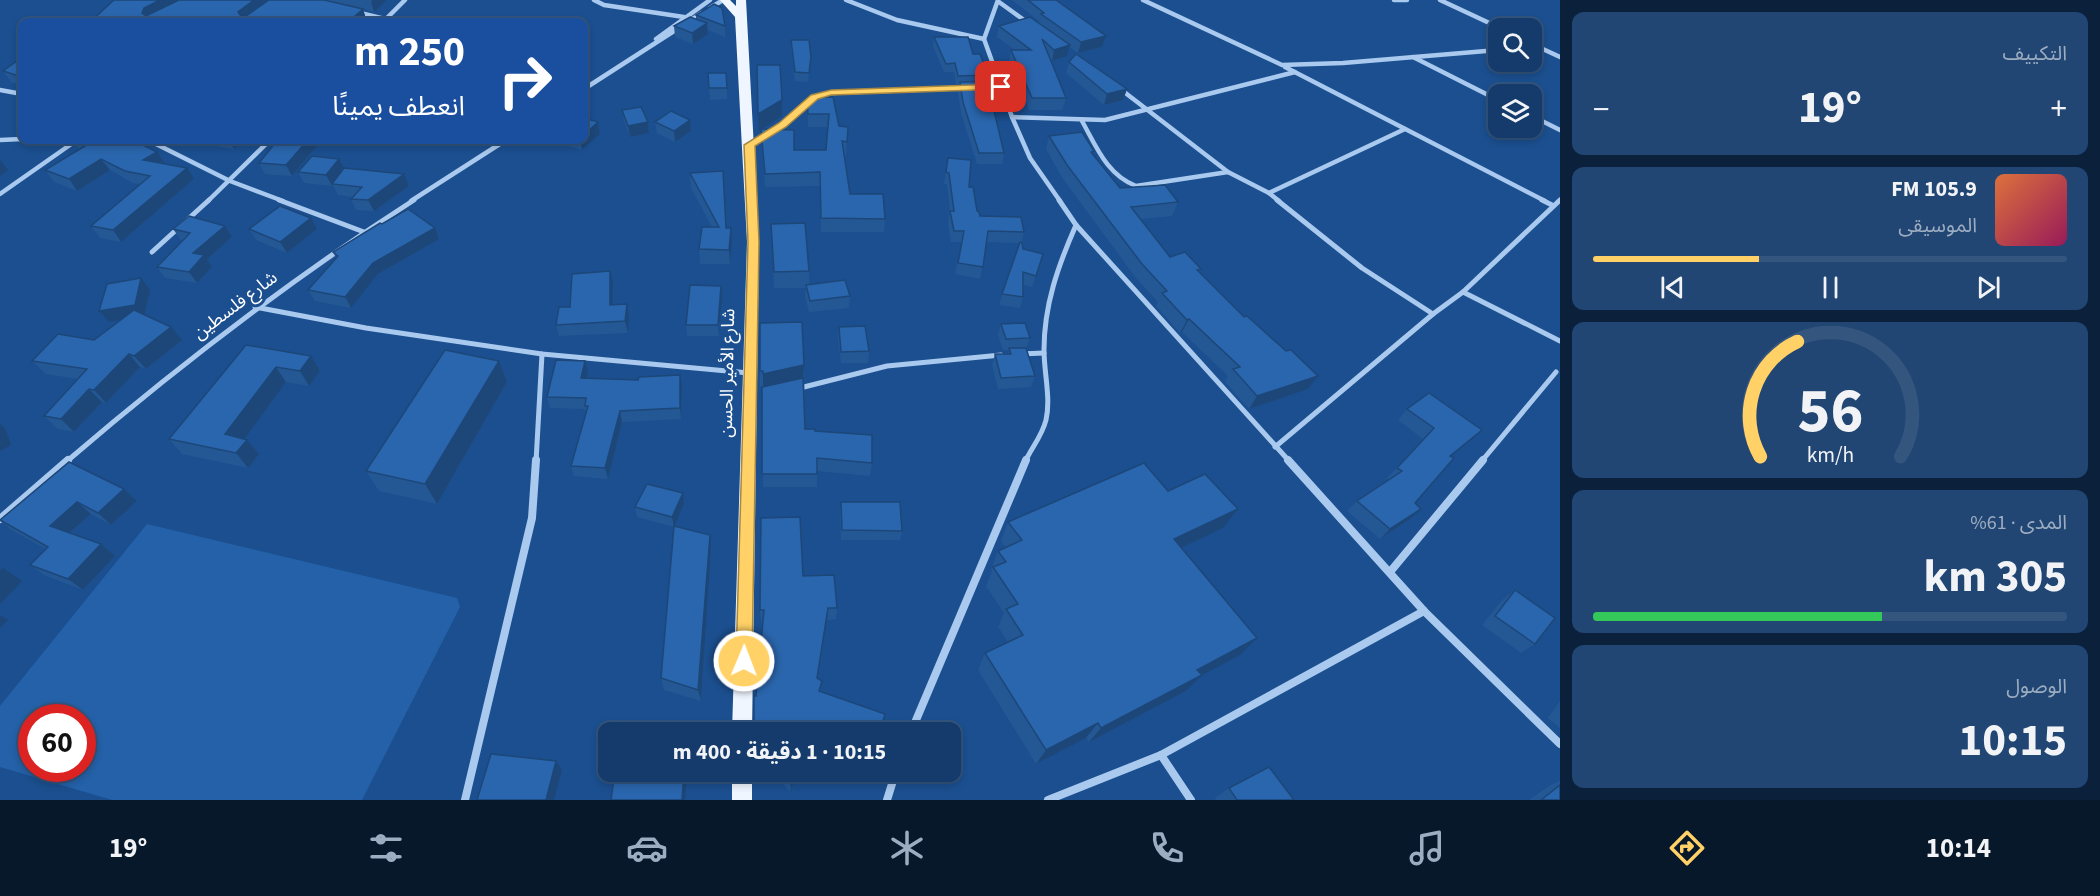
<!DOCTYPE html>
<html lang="ar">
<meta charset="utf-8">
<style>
:root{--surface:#143b6b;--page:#214673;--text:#f1f3f6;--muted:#9dadc1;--line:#33557e;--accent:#ffd166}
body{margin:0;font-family:"Source Sans 3","Noto Sans Arabic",sans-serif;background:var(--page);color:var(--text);direction:rtl;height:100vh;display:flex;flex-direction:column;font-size:22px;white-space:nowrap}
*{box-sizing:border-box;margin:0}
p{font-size:20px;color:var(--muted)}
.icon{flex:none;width:33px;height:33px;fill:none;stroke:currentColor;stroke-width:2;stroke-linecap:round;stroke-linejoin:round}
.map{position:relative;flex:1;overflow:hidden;direction:ltr}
.side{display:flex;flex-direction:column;gap:12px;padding:12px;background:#0b203b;width:540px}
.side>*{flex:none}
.top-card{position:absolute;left:18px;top:18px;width:570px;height:126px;border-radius:12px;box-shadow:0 3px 9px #0003,0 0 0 2px var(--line);direction:rtl;background:#1a4fa0;color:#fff;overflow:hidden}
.tools{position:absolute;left:1488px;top:18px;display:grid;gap:12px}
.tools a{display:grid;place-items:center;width:54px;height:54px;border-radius:12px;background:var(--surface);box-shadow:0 3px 9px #0003,0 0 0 2px var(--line);font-size:30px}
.speed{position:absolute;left:18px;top:704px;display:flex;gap:12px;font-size:30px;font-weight:700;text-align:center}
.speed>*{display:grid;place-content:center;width:78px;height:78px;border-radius:50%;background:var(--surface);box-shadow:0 3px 9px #0003,0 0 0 2px var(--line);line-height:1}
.speed .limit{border:9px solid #d22;background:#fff;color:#111}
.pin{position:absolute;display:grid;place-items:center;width:51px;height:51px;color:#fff;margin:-26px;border-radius:12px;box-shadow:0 3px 9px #0006}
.me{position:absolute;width:66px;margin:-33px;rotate:1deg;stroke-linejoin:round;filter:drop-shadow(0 0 4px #0008)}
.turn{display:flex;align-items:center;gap:21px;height:126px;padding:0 24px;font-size:27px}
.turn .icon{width:78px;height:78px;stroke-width:2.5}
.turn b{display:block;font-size:42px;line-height:51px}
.big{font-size:45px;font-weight:700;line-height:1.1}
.side .tile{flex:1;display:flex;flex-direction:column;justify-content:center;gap:9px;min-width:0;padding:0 21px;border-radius:12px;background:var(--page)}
.side .dial{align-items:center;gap:0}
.dial svg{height:156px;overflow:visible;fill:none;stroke:var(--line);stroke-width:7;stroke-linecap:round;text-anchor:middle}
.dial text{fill:var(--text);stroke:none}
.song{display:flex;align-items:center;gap:18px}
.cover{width:72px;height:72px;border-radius:9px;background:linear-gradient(135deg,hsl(20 70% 55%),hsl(330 70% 35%))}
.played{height:6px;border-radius:3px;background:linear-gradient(90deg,var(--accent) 35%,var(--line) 35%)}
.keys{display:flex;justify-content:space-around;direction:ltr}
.heat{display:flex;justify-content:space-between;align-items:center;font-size:33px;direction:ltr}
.charge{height:9px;border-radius:4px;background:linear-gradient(90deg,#34c759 61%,var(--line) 0)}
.trip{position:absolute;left:598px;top:722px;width:363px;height:60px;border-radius:12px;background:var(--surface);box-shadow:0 3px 9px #0003,0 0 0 2px var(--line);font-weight:700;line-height:60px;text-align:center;direction:rtl}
.menu{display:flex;height:96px;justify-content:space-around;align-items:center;background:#08182b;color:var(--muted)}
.menu .icon{width:42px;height:42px}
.menu .current{color:var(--accent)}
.menu b{font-size:27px;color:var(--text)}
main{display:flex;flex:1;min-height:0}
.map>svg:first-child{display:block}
.green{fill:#2461a8;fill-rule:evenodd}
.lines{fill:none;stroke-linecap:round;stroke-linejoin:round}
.minor-far2{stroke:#a9c9ee;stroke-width:4.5}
.minor-far1{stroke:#a9c9ee;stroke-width:5}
.minor{stroke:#a9c9ee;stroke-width:8}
.primary{fill:#f0f6ff;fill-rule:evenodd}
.wall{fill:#245895}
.shaded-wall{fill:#1d4779}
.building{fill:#2a66ad;stroke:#1d4779;stroke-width:1.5}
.route{fill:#ffd166;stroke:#a68842;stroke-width:1.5}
.labels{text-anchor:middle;stroke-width:6;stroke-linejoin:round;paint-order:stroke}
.street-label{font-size:18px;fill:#fff;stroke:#1b4f8f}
</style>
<main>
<section class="side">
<div class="tile"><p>التكييف</p>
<div class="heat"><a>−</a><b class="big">19°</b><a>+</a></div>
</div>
<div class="tile">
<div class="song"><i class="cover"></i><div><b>105.9 FM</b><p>الموسيقى</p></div></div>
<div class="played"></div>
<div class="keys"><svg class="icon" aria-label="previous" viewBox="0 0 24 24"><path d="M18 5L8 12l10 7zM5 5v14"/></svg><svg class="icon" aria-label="pause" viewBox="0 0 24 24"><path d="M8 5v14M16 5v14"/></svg><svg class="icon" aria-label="next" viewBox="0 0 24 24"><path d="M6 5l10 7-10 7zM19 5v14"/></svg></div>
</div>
<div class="tile dial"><svg viewBox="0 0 100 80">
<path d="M14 69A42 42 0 1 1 86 69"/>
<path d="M14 69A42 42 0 0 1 33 10" stroke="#ffd166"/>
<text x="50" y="56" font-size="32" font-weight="700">56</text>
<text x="50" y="72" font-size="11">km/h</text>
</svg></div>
<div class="tile"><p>المدى · 61%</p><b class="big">305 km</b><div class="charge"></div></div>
<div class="tile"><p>الوصول</p><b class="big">10:15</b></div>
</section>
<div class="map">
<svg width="1560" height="800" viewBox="0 0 1560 800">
<rect width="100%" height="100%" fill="#1b4f8f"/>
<path class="green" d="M147,524L457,598L460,607L362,800H112L0,767V706ZM32,717H82V768H32Z"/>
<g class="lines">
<g class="minor-far2">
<path d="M594,0L604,5L684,17"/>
<path d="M846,0L897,20L984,39"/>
<path d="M998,0L984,39L1012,117L1030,158L1060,201"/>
<path d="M1143,0L1282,65L1343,63L1498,50"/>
<path d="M1394,0H1407"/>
<path d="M1440,0L1500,28"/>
<path d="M999,2L1028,23"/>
<path d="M710,8L723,0"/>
<path d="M356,12L385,19"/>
<path d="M383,22L405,0"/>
<path d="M656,39L710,0"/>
<path d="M1532,44L1560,57"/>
<path d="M1413,57L1498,100"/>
<path d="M1285,67L1545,201"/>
<path d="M982,87H1001"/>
<path d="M1119,88L1228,172"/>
<path d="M584,89L702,13"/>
<path d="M0,90L22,94"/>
<path d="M1532,116L1560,130"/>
<path d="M1012,117L1105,120L1295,72"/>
<path d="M1082,121C1096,146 1107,175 1136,186L1228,172L1269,193L1279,201"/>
<path d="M0,140L22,139"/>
<path d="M148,140L230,181L283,201"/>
<path d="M749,145L782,125L815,97L831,93L966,88"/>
<path d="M1269,193L1405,129"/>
<path d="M0,194L77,140"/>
<path d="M208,201L270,140"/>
<path d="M411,201L506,140"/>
</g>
<g class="minor-far1">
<path d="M279,200L364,232"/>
<path d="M1059,200L1076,225L1290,462"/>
<path d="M1542,200L1552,205"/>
<path d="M152,252L209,200"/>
<path d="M1463,292L1560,341"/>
<path d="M255,307L366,328L542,354L749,373"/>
<path d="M1433,314L1463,292L1560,200"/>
<path d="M1020,354L1044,353"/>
<path d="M796,389L887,366L1001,355"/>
<path d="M1275,447L1433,314L1362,268L1277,200"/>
<path d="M66,462C177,367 291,279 414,200"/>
<path d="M536,462L542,354"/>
<path d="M1025,462C1032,447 1042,436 1046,420C1051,398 1044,373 1044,350C1044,305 1058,266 1076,225"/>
<path d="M1481,462L1556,372"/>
</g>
<g class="minor">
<path d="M1288,460L1424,611L1560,744"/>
<path d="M0,519L68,460"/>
<path d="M1390,572L1483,460"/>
<path d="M911,732L1026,460"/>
<path d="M1161,755L1191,800"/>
<path d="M465,800L532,518L536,460"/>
<path d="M887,800L896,771"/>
<path d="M1048,800L1161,755L1424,611"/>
</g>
<g class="primary">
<path d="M720,0H730L736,6V0H746L759,242L752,732H732L747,242L735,17Z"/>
<rect x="732" y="771" width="20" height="29"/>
</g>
</g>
<g class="wall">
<path d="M114,0H387L374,12L363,9L366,19L363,22H90Z"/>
<path d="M1012,0H1056L1106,36L1102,47L1078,53L1070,47L1067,56L1052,61L1050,59L1066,98L1062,110H1029L1009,61L1011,50H1015L997,37L999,26L1038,23L1039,21Z"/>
<path d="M696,15L725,26V37L708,30V34L693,44L675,37L674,26L696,19Z"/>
<path d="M934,37L973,54L988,75L986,81L1004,153L1002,164H977L961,113L958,93L960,84H956L954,72H944L933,46Z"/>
<path d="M791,40L811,57L808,82L795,81L791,49Z"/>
<path d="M22,61V85L11,82L3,71Z"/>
<path d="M1069,62L1127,89L1123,100L1104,105L1066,73Z"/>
<path d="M757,65L782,116L761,129L794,150H826L828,127H808L807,98L833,97L839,126L848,127L846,155H844L850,194L885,219L884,232H821L820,186L765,187L761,129L759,131Z"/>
<path d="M708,73H726L727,99L710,100Z"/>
<path d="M622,110L648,122L649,133L630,137L624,121Z"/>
<path d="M690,120L691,131L675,142L657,133L655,122Z"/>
<path d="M598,122L600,134L582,150L553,141L552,140H584Z"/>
<path d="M1049,136L1094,151L1093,155L1120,188L1178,202L1172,216L1141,219L1170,257L1201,269L1199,272L1308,389L1249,409L1225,382L1228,376L1182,332L1180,333L1156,306L1158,302L1136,278L1063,179L1046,149Z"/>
<path d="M205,140H244L234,149L209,145Z"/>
<path d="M271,140H322L292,176L265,174L259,163L272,147L269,141Z"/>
<path d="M75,144L157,152L165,163L194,179L121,242L100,238L91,226L141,184L133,183L110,170L77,191L54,182L45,170L79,150Z"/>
<path d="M948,158L969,187L977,211L980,216L1024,232L1022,242L1023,249L1043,254L1032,287L1023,285V297L1020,308L999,305L1020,243L987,242L980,279L955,274L962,242H951L948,223L950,211L947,184H944Z"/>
<path d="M344,169L404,174L409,186L374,211L356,210L351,199L353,197L338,195L333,185L332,186L304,183L298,172Z"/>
<path d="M690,173L726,228H731L732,242L730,264H700L699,249L712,227L691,188Z"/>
<path d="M311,218L317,229L287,253L256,240L249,229Z"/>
<path d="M382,224L439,239L378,274L351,308L315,301L308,290L336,258L333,252Z"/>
<path d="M771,224L809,271V284L850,296L849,308L809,312L805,296L806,288H774Z"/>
<path d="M225,226L232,237L207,259L212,267L197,283L165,278L157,267L183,240H181L173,229Z"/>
<path d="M613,282L612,305L629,316L628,333L559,336L556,325L570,307Z"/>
<path d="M150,290L144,315L182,340L146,369L140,367L106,403L102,402L74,432L58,429L44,416L78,379L46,374L32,361L94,340L121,320L109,322Z"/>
<path d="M722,297L719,336H687L686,325Z"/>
<path d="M760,323L804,365L805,429L815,431L872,463L870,476L817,471V487H763V387H760Z"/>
<path d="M1001,324L1030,338L1026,349L1035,376L1031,387L998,389L992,365L995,354H1008L1009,350H1003L998,335Z"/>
<path d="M839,327L869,351L868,363H841L838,338Z"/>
<path d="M246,345L311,356L320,371L309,386L286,382L244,439L259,454L248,468L182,454L169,439Z"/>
<path d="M588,372L586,378L682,386L681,419L622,422L608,479L574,476L571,466L586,412L585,409L550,408L547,397Z"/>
<path d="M507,382L437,504L379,491L366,471Z"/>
<path d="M1407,409L1471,440L1451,456L1415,503L1410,519L1380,539L1347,511L1357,501L1389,480L1387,478L1423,439L1398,420Z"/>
<path d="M124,489L137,501L111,525L91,514L70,533L101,544L115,556L83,590L46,576L30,565L46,549L15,532L0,521Z"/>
<path d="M1168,491L1223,528L1181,548L1240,655L1201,675L1186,691L1089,742L1086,738L1036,764L978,670L985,653L1008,642L998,627L1004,613L986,586L992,571L991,570L998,551L1006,548L1001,541L1008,522Z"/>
<path d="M841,502L902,531L900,540H841L840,512Z"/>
<path d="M684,504L674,526L711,550L701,701L664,690L661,678L674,527L637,517L635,507Z"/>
<path d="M803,576L837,608L836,619L827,620L818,679L821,691L880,732H754L763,622H761L760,610Z"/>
<path d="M1515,590L1535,644L1521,653L1482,625L1502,600Z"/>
<path d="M1560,701V728L1548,718Z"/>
<path d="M773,771H798L790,792Z"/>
<path d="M1560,781V800H1529L1549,786Z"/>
<path d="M1229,788L1294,800H1216L1215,798Z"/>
</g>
<g class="shaded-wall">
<path d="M160,0H185L149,18L142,13L144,8Z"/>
<path d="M254,0H273L244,22L238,12Z"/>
<path d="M372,0H387L374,12L371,2Z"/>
<path d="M363,9L366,19L363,22H348Z"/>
<path d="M707,23L708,34L693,44L692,33Z"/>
<path d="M1106,36L1102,47L1078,53L1081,42Z"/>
<path d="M1070,45L1067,56L1052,61L1054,50Z"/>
<path d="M1127,89L1123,100L1104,105L1107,94Z"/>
<path d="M782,100V116L759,131L758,114Z"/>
<path d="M690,120L691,131L675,142L674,131Z"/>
<path d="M598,122L600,134L582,150L580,140H584V135Z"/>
<path d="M648,122L649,133L630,137L628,126Z"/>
<path d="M229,140H244L234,149Z"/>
<path d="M308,140H322L292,176L286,165Z"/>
<path d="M157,152L165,163L143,160Z"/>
<path d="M101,159L110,170L77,191L69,179Z"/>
<path d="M339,159L345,170L332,184V186L326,175Z"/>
<path d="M0,160L8,170L0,176Z"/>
<path d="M187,168L194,179L121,242L113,230Z"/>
<path d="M404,174L409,186L374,211L368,200Z"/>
<path d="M311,218L317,229L287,253L280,242Z"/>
<path d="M225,226L232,237L207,259L212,267L197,283L189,272L193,253Z"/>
<path d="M435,228L439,239L378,274L351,308L345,297L373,263Z"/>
<path d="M731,228L732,242L730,264L729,250Z"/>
<path d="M610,271L613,282L612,316L610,305Z"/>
<path d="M141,278L150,290L144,316L109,322L99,311Z"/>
<path d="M721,286L722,297L719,336L718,325Z"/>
<path d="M627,304L629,316L628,333L625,321Z"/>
<path d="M1189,319L1182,332L1180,333L1187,320Z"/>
<path d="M171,327L182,340L146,369L134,356Z"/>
<path d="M129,354L140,367L106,403L94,390Z"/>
<path d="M311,356L320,371L309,386L300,371Z"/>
<path d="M499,361L507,382L437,504L425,484Z"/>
<path d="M585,361L588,372L584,389L581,378Z"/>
<path d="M804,365L803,381L763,391V374Z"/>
<path d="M276,367L286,382L237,449L225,434Z"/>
<path d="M680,375L682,386L681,419L680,408Z"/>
<path d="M1318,376L1308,389L1249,409L1257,396Z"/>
<path d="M89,389L102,402L74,432L61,419Z"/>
<path d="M620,411L622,422L608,479L605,468Z"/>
<path d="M0,424L5,428L11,445L0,451Z"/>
<path d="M1482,430L1471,440L1439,466L1450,456Z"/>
<path d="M247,440L259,454L248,468L236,453Z"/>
<path d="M124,489L137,501L111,525L98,513Z"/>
<path d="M683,493L684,504L674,527L672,517Z"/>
<path d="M77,502L91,514L65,537L50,526Z"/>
<path d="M1238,509L1223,528L1160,558L1174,539Z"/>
<path d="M1421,509L1410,519L1380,539L1390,529Z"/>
<path d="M710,535L711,550L701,701L698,690Z"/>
<path d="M101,544L115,556L83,590L68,579Z"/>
<path d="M3,568L22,581L0,604V571Z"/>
<path d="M828,608L827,620L816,688L817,678Z"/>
<path d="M0,615L8,620L0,628Z"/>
<path d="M1257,638L1240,655L1182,686L1197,670Z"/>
<path d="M1202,675L1186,691L1089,742L1101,728Z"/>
<path d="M1098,723L1086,738L1036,764L1046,750Z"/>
<path d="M556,761L562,770L554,800H546Z"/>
<path d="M684,771L687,778L685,800H682Z"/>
<path d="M795,771H798L790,792L791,784Z"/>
</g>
<g class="building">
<path d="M114,0H160L144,8L142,13L146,16L179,0H254L238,12L241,16H246L269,0H324L363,9L348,22H90Z"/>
<path d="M1028,0H1056L1106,36L1081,42L1041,14L1044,13Z"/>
<path d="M714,4L722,8L725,26L696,15Z"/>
<path d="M690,17L707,23L692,33L674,26Z"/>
<path d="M1030,17L1070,45L1054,50L1042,39L1066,98H1032L1011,50H1031L999,26Z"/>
<path d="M934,37H968L973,54H980L988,75L958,76L955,63L946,64Z"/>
<path d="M791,40H809L811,57L809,73L795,72Z"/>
<path d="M1076,54L1127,89L1107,94L1069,62Z"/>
<path d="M17,61H22V77L3,71Z"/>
<path d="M757,65H780L782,100L758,114Z"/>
<path d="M708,73H726L727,88H709Z"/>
<path d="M987,81L1004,153H979L963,102L960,82Z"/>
<path d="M833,97L839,126L848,127L847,142L842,141L850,194H883L885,219L821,218L820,172L765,174L761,129L794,130V150H826L829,114H808L807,98Z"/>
<path d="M641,107L648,122L628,126L622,110Z"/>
<path d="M671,111L690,120L674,131L655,122Z"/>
<path d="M584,118L598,122L584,135Z"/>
<path d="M1082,132L1094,151L1091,152L1120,188L1165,185L1178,202L1131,207L1170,257L1185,252L1201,269L1197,270L1244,317L1247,316L1286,351L1291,350L1318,376L1257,396L1233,369L1240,367L1189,319L1187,320L1162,293L1167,291L1142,264L1067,165L1049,136Z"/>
<path d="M81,140H133L157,152L143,160L187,168L113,230L91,226L150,176L125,171L101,159L69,179L45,170L85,146L75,144Z"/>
<path d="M271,140H308L286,165L259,163L276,142L269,141Z"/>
<path d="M312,156L339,159L326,175L298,172Z"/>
<path d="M948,158L971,160L969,187H973L977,211L979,212L980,216L1021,217L1024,232L988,231L983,267L958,263L964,231H954L950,211H954L949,173L946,172Z"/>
<path d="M344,168L404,174L368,200L351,199L362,187L332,184Z"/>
<path d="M723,171L726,228H731L729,250L699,249L702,227H719L690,173Z"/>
<path d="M280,206L311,218L280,242L249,229Z"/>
<path d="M408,209L435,228L373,263L345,297L308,290L338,256L333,252L380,223L382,224Z"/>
<path d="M189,216L225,226L193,253L204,255L189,272L157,267L190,233L173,229Z"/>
<path d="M805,223L809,271L774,272L771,224Z"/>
<path d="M1020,242L1022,243L1023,249L1043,254L1036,276L1023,272V297L1002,294Z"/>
<path d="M610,271V305L627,304L625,321L556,325L559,307H570L572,274Z"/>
<path d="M141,278L135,305L99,311L107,284Z"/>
<path d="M845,280L850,296L810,301L806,285Z"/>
<path d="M690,285L721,286L718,325H686Z"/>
<path d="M134,310L171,327L134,356L129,354L94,390L89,389L61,419L44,416L87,369L32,361L58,334L94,340Z"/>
<path d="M802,322L804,365L763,374V371H760V323Z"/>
<path d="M1025,323L1030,338L1006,339L1001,324Z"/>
<path d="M865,326L869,351L841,352L839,327Z"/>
<path d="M246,345L311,356L300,371L276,367L225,434L247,440L236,453L169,439Z"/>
<path d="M1009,348H1026L1035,376L1001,378L995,354H1011Z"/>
<path d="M445,350L499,361L425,484L366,471Z"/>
<path d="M556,360L585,361L581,378L638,380L639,377L680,375V408L620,411L605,468L571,466L588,406H585L586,398L547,397Z"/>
<path d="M803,378L805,429H815V431L872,435V463L817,458V474H762V387Z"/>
<path d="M1429,393L1482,430L1450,456L1454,458L1415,503L1421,509L1390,529L1357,501L1402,471L1397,468L1434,428L1407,409Z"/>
<path d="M69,462L124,489L98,513L77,502L50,526L101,544L68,579L30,565L48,547L0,520Z"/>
<path d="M1144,463L1168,491L1205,474L1238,509L1174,539L1257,638L1197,670L1202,675L1101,728L1098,723L1046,750L985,653L1023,635L1006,609L1018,604L993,567L1006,562L998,551L1022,540L1008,522Z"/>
<path d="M647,484L683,493L672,517L635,507Z"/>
<path d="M841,502H900L902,531L842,530Z"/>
<path d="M800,517L803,576L834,575L837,608H828L817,678L822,681L819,691L885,714L880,732H818L810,729L809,732H754V695L756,696L764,610H760L761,518Z"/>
<path d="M674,526L710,535L698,690L661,678Z"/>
<path d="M1515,590L1555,618L1535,644L1495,616Z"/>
<path d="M491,754L556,761L546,800H477Z"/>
<path d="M1269,767L1294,800H1237L1229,788Z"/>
<path d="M615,771H684L682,800H611Z"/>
<path d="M780,771H795L791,784Z"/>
<path d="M1560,785V800H1541Z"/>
</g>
<path class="route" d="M1001,84L1006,87L1005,89L831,95L818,99L786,127L755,146L759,242L752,661L750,667L744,669L738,667L736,661L748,242L744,145L779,123L811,95L831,90Z"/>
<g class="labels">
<g class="street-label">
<text transform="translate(235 305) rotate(-37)" y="6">شارع فلسطين</text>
<text transform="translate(727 373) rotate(-89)" y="6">شارع الأمير الحسن</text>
</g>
</g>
</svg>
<div class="tools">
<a><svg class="icon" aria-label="search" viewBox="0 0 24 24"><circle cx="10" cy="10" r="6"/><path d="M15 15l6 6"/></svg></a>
<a><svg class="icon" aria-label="layers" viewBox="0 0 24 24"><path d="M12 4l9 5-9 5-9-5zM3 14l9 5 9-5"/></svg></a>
</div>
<div class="speed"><div class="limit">60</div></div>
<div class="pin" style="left:1001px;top:87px;background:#d93025"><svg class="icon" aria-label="arrive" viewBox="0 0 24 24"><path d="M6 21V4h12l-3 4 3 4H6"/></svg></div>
<svg class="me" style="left:744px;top:661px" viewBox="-20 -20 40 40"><circle r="17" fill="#ffd166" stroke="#fff" stroke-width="3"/><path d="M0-11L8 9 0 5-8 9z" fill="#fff"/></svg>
<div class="trip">10:15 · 1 دقيقة · 400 m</div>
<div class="top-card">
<div class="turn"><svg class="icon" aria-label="right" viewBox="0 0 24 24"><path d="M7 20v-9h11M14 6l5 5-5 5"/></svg><div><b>250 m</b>انعطف يمينًا</div></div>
</div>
</div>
</main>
<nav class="menu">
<b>10:14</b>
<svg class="icon current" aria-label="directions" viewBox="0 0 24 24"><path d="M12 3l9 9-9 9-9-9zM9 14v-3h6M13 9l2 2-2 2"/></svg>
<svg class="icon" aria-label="music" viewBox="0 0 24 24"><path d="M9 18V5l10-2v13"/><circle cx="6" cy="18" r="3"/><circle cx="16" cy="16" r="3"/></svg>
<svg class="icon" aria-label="phone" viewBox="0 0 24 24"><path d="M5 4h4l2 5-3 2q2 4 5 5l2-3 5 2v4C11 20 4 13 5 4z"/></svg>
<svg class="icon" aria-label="climate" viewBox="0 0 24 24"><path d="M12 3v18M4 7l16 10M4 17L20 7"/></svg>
<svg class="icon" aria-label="car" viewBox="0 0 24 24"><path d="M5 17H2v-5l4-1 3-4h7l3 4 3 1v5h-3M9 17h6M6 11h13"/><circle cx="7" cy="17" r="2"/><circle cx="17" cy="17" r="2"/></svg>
<svg class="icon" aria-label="filters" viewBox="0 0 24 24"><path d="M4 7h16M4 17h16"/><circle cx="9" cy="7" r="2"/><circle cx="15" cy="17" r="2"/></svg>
<b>19°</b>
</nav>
